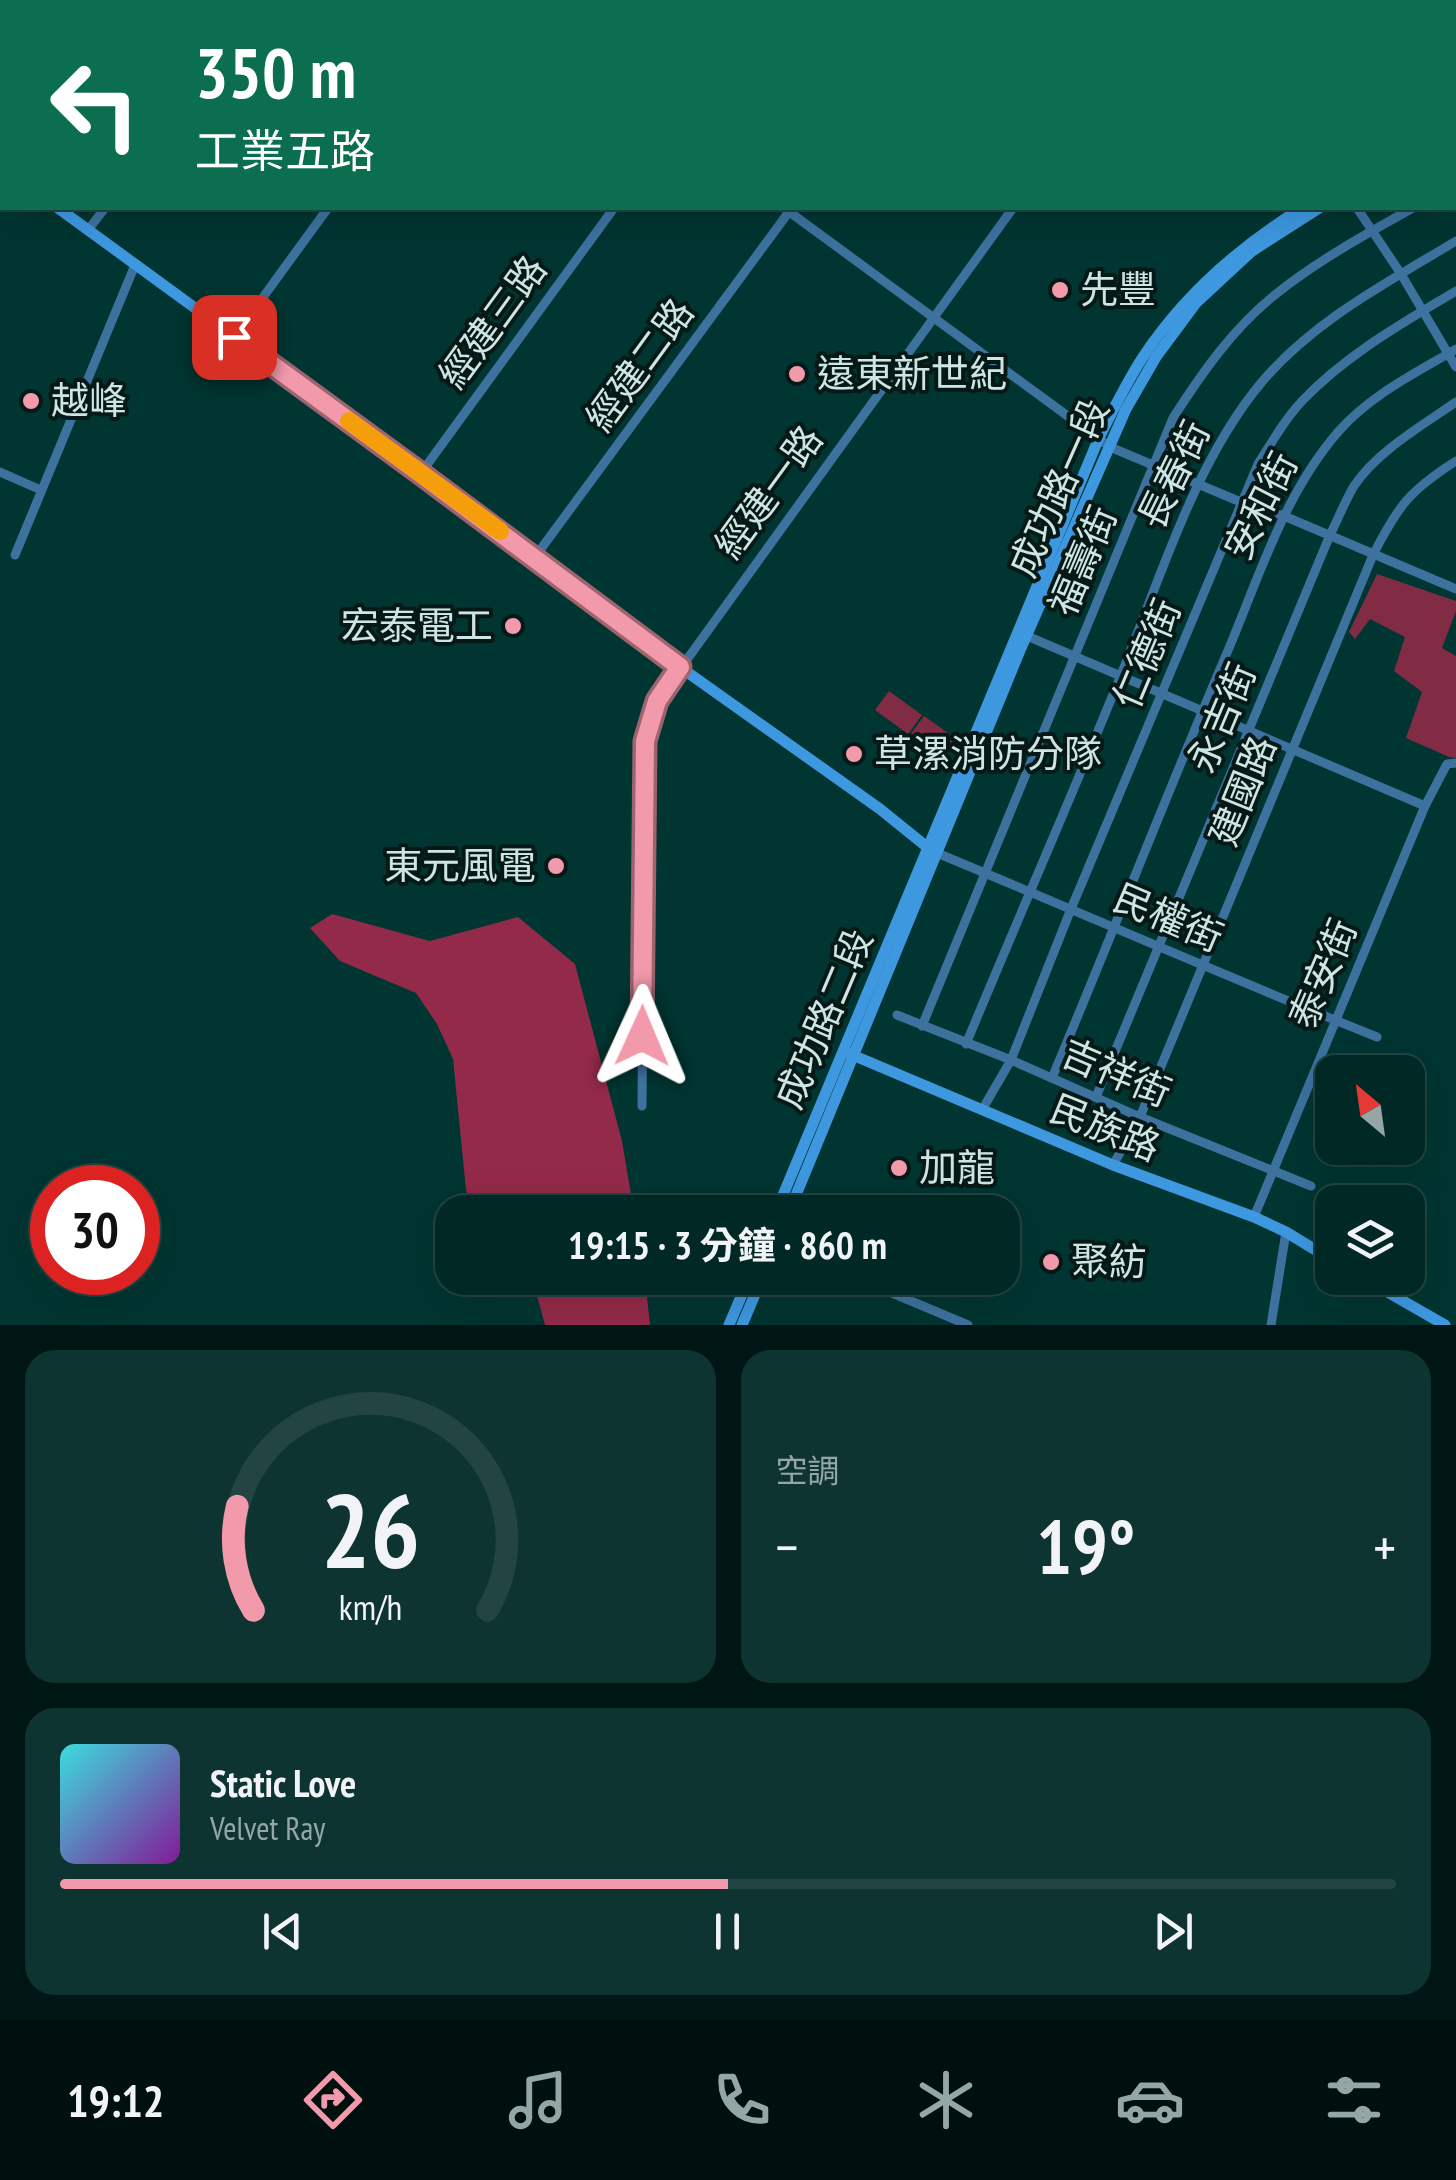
<!DOCTYPE html>
<html lang="zh-TW">
<meta charset="utf-8">
<style>
:root{--surface:#002825;--page:#0e3432;--text:#f1f3f6;--muted:#95a6a7;--line:#224442;--accent:#f29aac}
body{margin:0;font-family:"PT Sans Narrow","Noto Sans TC",sans-serif;background:var(--page);color:var(--text);height:100vh;display:flex;flex-direction:column;font-size:38px;white-space:nowrap}
*{box-sizing:border-box;margin:0}
p{font-size:32px;color:var(--muted)}
.icon{flex:none;width:55px;height:55px;fill:none;stroke:currentColor;stroke-width:2;stroke-linecap:round;stroke-linejoin:round}
.map{position:relative;height:1325px;overflow:hidden}
.drawer{display:flex;flex-direction:column;gap:25px;padding:25px;background:#001614;flex:1}
.drawer>*{flex:none}
.top-card{position:absolute;left:0px;top:0px;width:1458px;height:210px;box-shadow:0 10px 40px #0002,0 0 0 2px var(--line);background:#0b6e4f;color:#fff;overflow:hidden}
.needle{width:65px;rotate:331deg}
.fabs{position:absolute;left:1315px;top:1055px;display:grid;gap:20px}
.fabs a{display:grid;place-items:center;width:110px;height:110px;border-radius:20px;background:var(--surface);box-shadow:0 10px 40px #0002,0 0 0 2px var(--line);font-size:50px}
.speed{position:absolute;left:30px;top:1165px;display:flex;gap:20px;font-size:50px;font-weight:700;text-align:center}
.speed>*{display:grid;place-content:center;width:130px;height:130px;border-radius:50%;background:var(--surface);box-shadow:0 10px 40px #0002,0 0 0 2px var(--line);line-height:1}
.speed .limit{border:15px solid #d22;background:#fff;color:#111}
.pin{position:absolute;display:grid;place-items:center;width:85px;height:85px;color:#fff;margin:-42px;border-radius:20px;box-shadow:0 5px 15px #0006}
.me{position:absolute;width:110px;margin:-55px;rotate:1deg;stroke-linejoin:round;filter:drop-shadow(0 0 8px #0008)}
.turn{display:flex;align-items:center;gap:35px;height:210px;padding:0 30px;font-size:45px}
.turn .icon{width:130px;height:130px;stroke-width:2.5}
.turn b{display:block;font-size:70px;line-height:85px}
.big{font-size:75px;font-weight:700;line-height:1.1}
.drawer .tile{flex:1;display:flex;flex-direction:column;justify-content:center;gap:15px;min-width:0;padding:0 35px;border-radius:30px;background:var(--page)}
.drawer .dial{align-items:center;gap:0}
.dial svg{height:260px;overflow:visible;fill:none;stroke:var(--line);stroke-width:7;stroke-linecap:round;text-anchor:middle}
.dial text{fill:var(--text);stroke:none}
.song{display:flex;align-items:center;gap:30px}
.cover{width:120px;height:120px;border-radius:15px;background:linear-gradient(135deg,hsl(180 70% 55%),hsl(290 70% 35%))}
.played{height:10px;border-radius:5px;background:linear-gradient(90deg,var(--accent) 50%,var(--line) 50%)}
.keys{display:flex;justify-content:space-around;direction:ltr}
.heat{display:flex;justify-content:space-between;align-items:center;font-size:55px;direction:ltr}
.drawer .tiles{flex:1;display:grid;gap:25px;grid-template-columns:1fr 1fr}
.tile:last-child{grid-column:span 2}
.trip{position:absolute;left:435px;top:1195px;width:585px;height:100px;border-radius:30px;background:var(--surface);box-shadow:0 10px 40px #0002,0 0 0 2px var(--line);font-weight:700;line-height:100px;text-align:center}
.dock{display:flex;height:160px;justify-content:space-around;align-items:center;background:#00100f;color:var(--muted)}
.dock .icon{width:70px;height:70px}
.dock .selected{color:var(--accent)}
.dock b{font-size:45px;color:var(--text)}
.map>svg:first-child{display:block}
.green{fill:#812c44}
.forest{fill:#932a4a}
.lines{fill:none;stroke-linecap:round;stroke-linejoin:round}
.river{stroke:#8152ab;stroke-width:14}
.street{stroke:#3d729f;stroke-width:9}
.secondary{stroke:#3e98e0;stroke-width:11}
.route-casing{stroke:#9d6470;stroke-width:25}
.route{stroke:#f29aac;stroke-width:18}
.slow{stroke:#f59e0b;stroke-width:18}
.poi-dot{fill:#f29aac;stroke:#061917;stroke-width:4}
.labels{text-anchor:middle;stroke-width:8;stroke-linejoin:round;paint-order:stroke}
.poi-label{font-size:38px;fill:#cee6e3;stroke:#061917;text-anchor:start}
.street-label{font-size:38px;fill:#cee6e3;stroke:#061917}
</style>
<div class="map">
<svg width="1456" height="1325" viewBox="0 0 1456 1325">
<rect width="100%" height="100%" fill="#003531"/>
<g class="green">
<path d="M1377,574L1456,601V611L1442,648L1456,656V758L1449,757L1406,738L1422,692L1394,671L1405,637L1370,619L1355,639L1349,632Z"/>
<path d="M889,691L922,715L908,734L875,710Z"/>
<path d="M924,716L958,740L944,759L910,735Z"/>
</g>
<g class="forest">
<path d="M332,914L430,941L518,917L575,964L622,1141L634,1212H475L466,1190L453,1059L437,1024L416,993L340,961L310,928Z"/>
<path d="M532,1278H645L650,1325H545Z"/>
</g>
<g class="lines">
<g class="river">
<path d="M1418,0L1419,2"/>
<path d="M1455,85L1456,87"/>
</g>
<g class="street">
<path d="M501,0L504,2"/>
<path d="M259,2L261,0"/>
<path d="M476,2L478,0"/>
<path d="M764,2L766,0"/>
<path d="M946,2L948,0"/>
<path d="M1164,2L1166,0"/>
<path d="M1455,183H1456"/>
<path d="M784,208L1110,447L1243,503L1284,516L1456,589"/>
<path d="M1357,208L1401,274L1456,367"/>
<path d="M88,230L105,208"/>
<path d="M234,337L328,208"/>
<path d="M0,472L41,490"/>
<path d="M421,473L614,208"/>
<path d="M15,555L135,265"/>
<path d="M535,557L791,209"/>
<path d="M1020,633L1425,806"/>
<path d="M937,853C1084,914 1229,978 1377,1037"/>
<path d="M897,1015L1011,1060L1140,1117L1311,1186"/>
<path d="M922,1026L1173,418C1202,373 1233,328 1276,294C1317,261 1366,234 1413,208"/>
<path d="M966,1044C1017,921 1071,798 1121,675C1160,579 1195,462 1261,383C1313,321 1388,282 1456,241"/>
<path d="M1052,1078C1112,935 1168,791 1229,648C1260,574 1285,493 1338,432C1370,395 1416,373 1456,349"/>
<path d="M1096,1097L1330,535C1338,519 1345,501 1354,486C1376,452 1423,425 1456,402"/>
<path d="M642,1106L645,741L657,701L1013,208"/>
<path d="M982,1110L1011,1060L1071,909L1258,464C1272,442 1285,419 1303,400C1347,354 1403,323 1456,291"/>
<path d="M1113,1165L1140,1117L1373,555C1398,506 1409,491 1456,461"/>
<path d="M1254,1217L1425,806L1447,764L1456,763"/>
<path d="M856,1278L968,1325"/>
<path d="M1271,1325L1286,1232"/>
</g>
<g class="secondary">
<path d="M1455,109L1456,108"/>
<path d="M1455,122H1456"/>
<path d="M0,165L2,166"/>
<path d="M58,208L421,473L680,667L880,809L932,851"/>
<path d="M850,1054L1113,1165L1254,1217L1286,1232L1332,1260"/>
<path d="M776,1212L1098,440C1112,412 1126,383 1143,357C1184,295 1239,247 1302,208"/>
<path d="M789,1212L1021,648L1126,409L1156,357L1196,303L1252,251L1319,208"/>
<path d="M1363,1278L1445,1325"/>
<path d="M729,1325L749,1278"/>
<path d="M742,1325L762,1278"/>
</g>
</g>
<g class="lines">
<defs>
<path id="route" d="M234,337L420,473L680,667L657,701L645,741L642,1036"/>
</defs>
<use href="#route" class="route-casing"/>
<use href="#route" class="route"/>
<path class="slow" d="M349,421L500,531"/>
</g>
<g class="poi-dot">
<circle cx="1060" cy="290" r="10"/>
<circle cx="797" cy="374" r="10"/>
<circle cx="31" cy="401" r="10"/>
<circle cx="513" cy="626" r="10"/>
<circle cx="854" cy="754" r="10"/>
<circle cx="556" cy="866" r="10"/>
<circle cx="899" cy="1168" r="10"/>
<circle cx="1051" cy="1262" r="10"/>
</g>
<g class="labels">
<g class="poi-label">
<text x="1080" y="303">先豐</text>
<text x="817" y="387">遠東新世紀</text>
<text x="51" y="414">越峰</text>
<text x="493" y="639" text-anchor="end">宏泰電工</text>
<text x="874" y="767">草漯消防分隊</text>
<text x="536" y="879" text-anchor="end">東元風電</text>
<text x="919" y="1181">加龍</text>
<text x="1071" y="1275">聚紡</text>
</g>
<g class="street-label">
<text transform="translate(493 322) rotate(-54)" y="13">經建三路</text>
<text transform="translate(640 365) rotate(-54)" y="13">經建二路</text>
<text transform="translate(1174 475) rotate(-64)" y="13">長春街</text>
<text transform="translate(1059 488) rotate(-66)" y="13">成功路一段</text>
<text transform="translate(769 492) rotate(-54)" y="13">經建一路</text>
<text transform="translate(1261 506) rotate(-63)" y="13">安和街</text>
<text transform="translate(1083 561) rotate(-67)" y="13">福壽街</text>
<text transform="translate(1147 654) rotate(-67)" y="13">仁德街</text>
<text transform="translate(1222 718) rotate(-67)" y="13">永吉街</text>
<text transform="translate(1243 791) rotate(-68)" y="13">建國路</text>
<text transform="translate(1168 918) rotate(23)" y="13">民權街</text>
<text transform="translate(1323 974) rotate(-67)" y="13">泰安街</text>
<text transform="translate(824 1019) rotate(-67)" y="13">成功路二段</text>
<text transform="translate(1116 1073) rotate(23)" y="13">吉祥街</text>
<text transform="translate(1105 1128) rotate(22)" y="13">民族路</text>
</g>
</g>
</svg>
<div class="fabs">
<a><svg class="needle" viewBox="-14 -14 28 28"><path d="M0-13l5 13h-10z" fill="#e53935"/><path d="M0 13l5-13h-10z" fill="#95a6a7"/></svg></a>
<a><svg class="icon" aria-label="layers" viewBox="0 0 24 24"><path d="M12 4l9 5-9 5-9-5zM3 14l9 5 9-5"/></svg></a>
</div>
<div class="speed"><div class="limit">30</div></div>
<div class="pin" style="left:234px;top:337px;background:#d93025"><svg class="icon" aria-label="arrive" viewBox="0 0 24 24"><path d="M6 21V4h12l-3 4 3 4H6"/></svg></div>
<svg class="me" style="left:642px;top:1036px" viewBox="-20 -20 40 40"><path d="M0-17L14 15 0 8-14 15z" fill="#f29aac" stroke="#fff" stroke-width="4"/></svg>
<div class="trip">19:15 · 3 分鐘 · 860 m</div>
<div class="top-card">
<div class="turn"><svg class="icon" aria-label="left" viewBox="0 0 24 24"><path d="M17 20v-9H6M10 6l-5 5 5 5"/></svg><div><b>350 m</b>工業五路</div></div>
</div>
</div>
<section class="drawer">
<div class="tiles">
<div class="tile dial"><svg viewBox="0 0 100 80">
<path d="M14 69A42 42 0 1 1 86 69"/>
<path d="M14 69A42 42 0 0 1 9 37" stroke="#f29aac"/>
<text x="50" y="56" font-size="32" font-weight="700">26</text>
<text x="50" y="72" font-size="11">km/h</text>
</svg></div>
<div class="tile"><p>空調</p>
<div class="heat"><a>−</a><b class="big">19°</b><a>+</a></div>
</div>
<div class="tile">
<div class="song"><i class="cover"></i><div><b>Static Love</b><p>Velvet Ray</p></div></div>
<div class="played"></div>
<div class="keys"><svg class="icon" aria-label="previous" viewBox="0 0 24 24"><path d="M18 5L8 12l10 7zM5 5v14"/></svg><svg class="icon" aria-label="pause" viewBox="0 0 24 24"><path d="M8 5v14M16 5v14"/></svg><svg class="icon" aria-label="next" viewBox="0 0 24 24"><path d="M6 5l10 7-10 7zM19 5v14"/></svg></div>
</div>
</div>
</section>
<nav class="dock">
<b>19:12</b>
<svg class="icon selected" aria-label="directions" viewBox="0 0 24 24"><path d="M12 3l9 9-9 9-9-9zM9 14v-3h6M13 9l2 2-2 2"/></svg>
<svg class="icon" aria-label="music" viewBox="0 0 24 24"><path d="M9 18V5l10-2v13"/><circle cx="6" cy="18" r="3"/><circle cx="16" cy="16" r="3"/></svg>
<svg class="icon" aria-label="phone" viewBox="0 0 24 24"><path d="M5 4h4l2 5-3 2q2 4 5 5l2-3 5 2v4C11 20 4 13 5 4z"/></svg>
<svg class="icon" aria-label="climate" viewBox="0 0 24 24"><path d="M12 3v18M4 7l16 10M4 17L20 7"/></svg>
<svg class="icon" aria-label="car" viewBox="0 0 24 24"><path d="M5 17H2v-5l4-1 3-4h7l3 4 3 1v5h-3M9 17h6M6 11h13"/><circle cx="7" cy="17" r="2"/><circle cx="17" cy="17" r="2"/></svg>
<svg class="icon" aria-label="filters" viewBox="0 0 24 24"><path d="M4 7h16M4 17h16"/><circle cx="9" cy="7" r="2"/><circle cx="15" cy="17" r="2"/></svg>
</nav>
